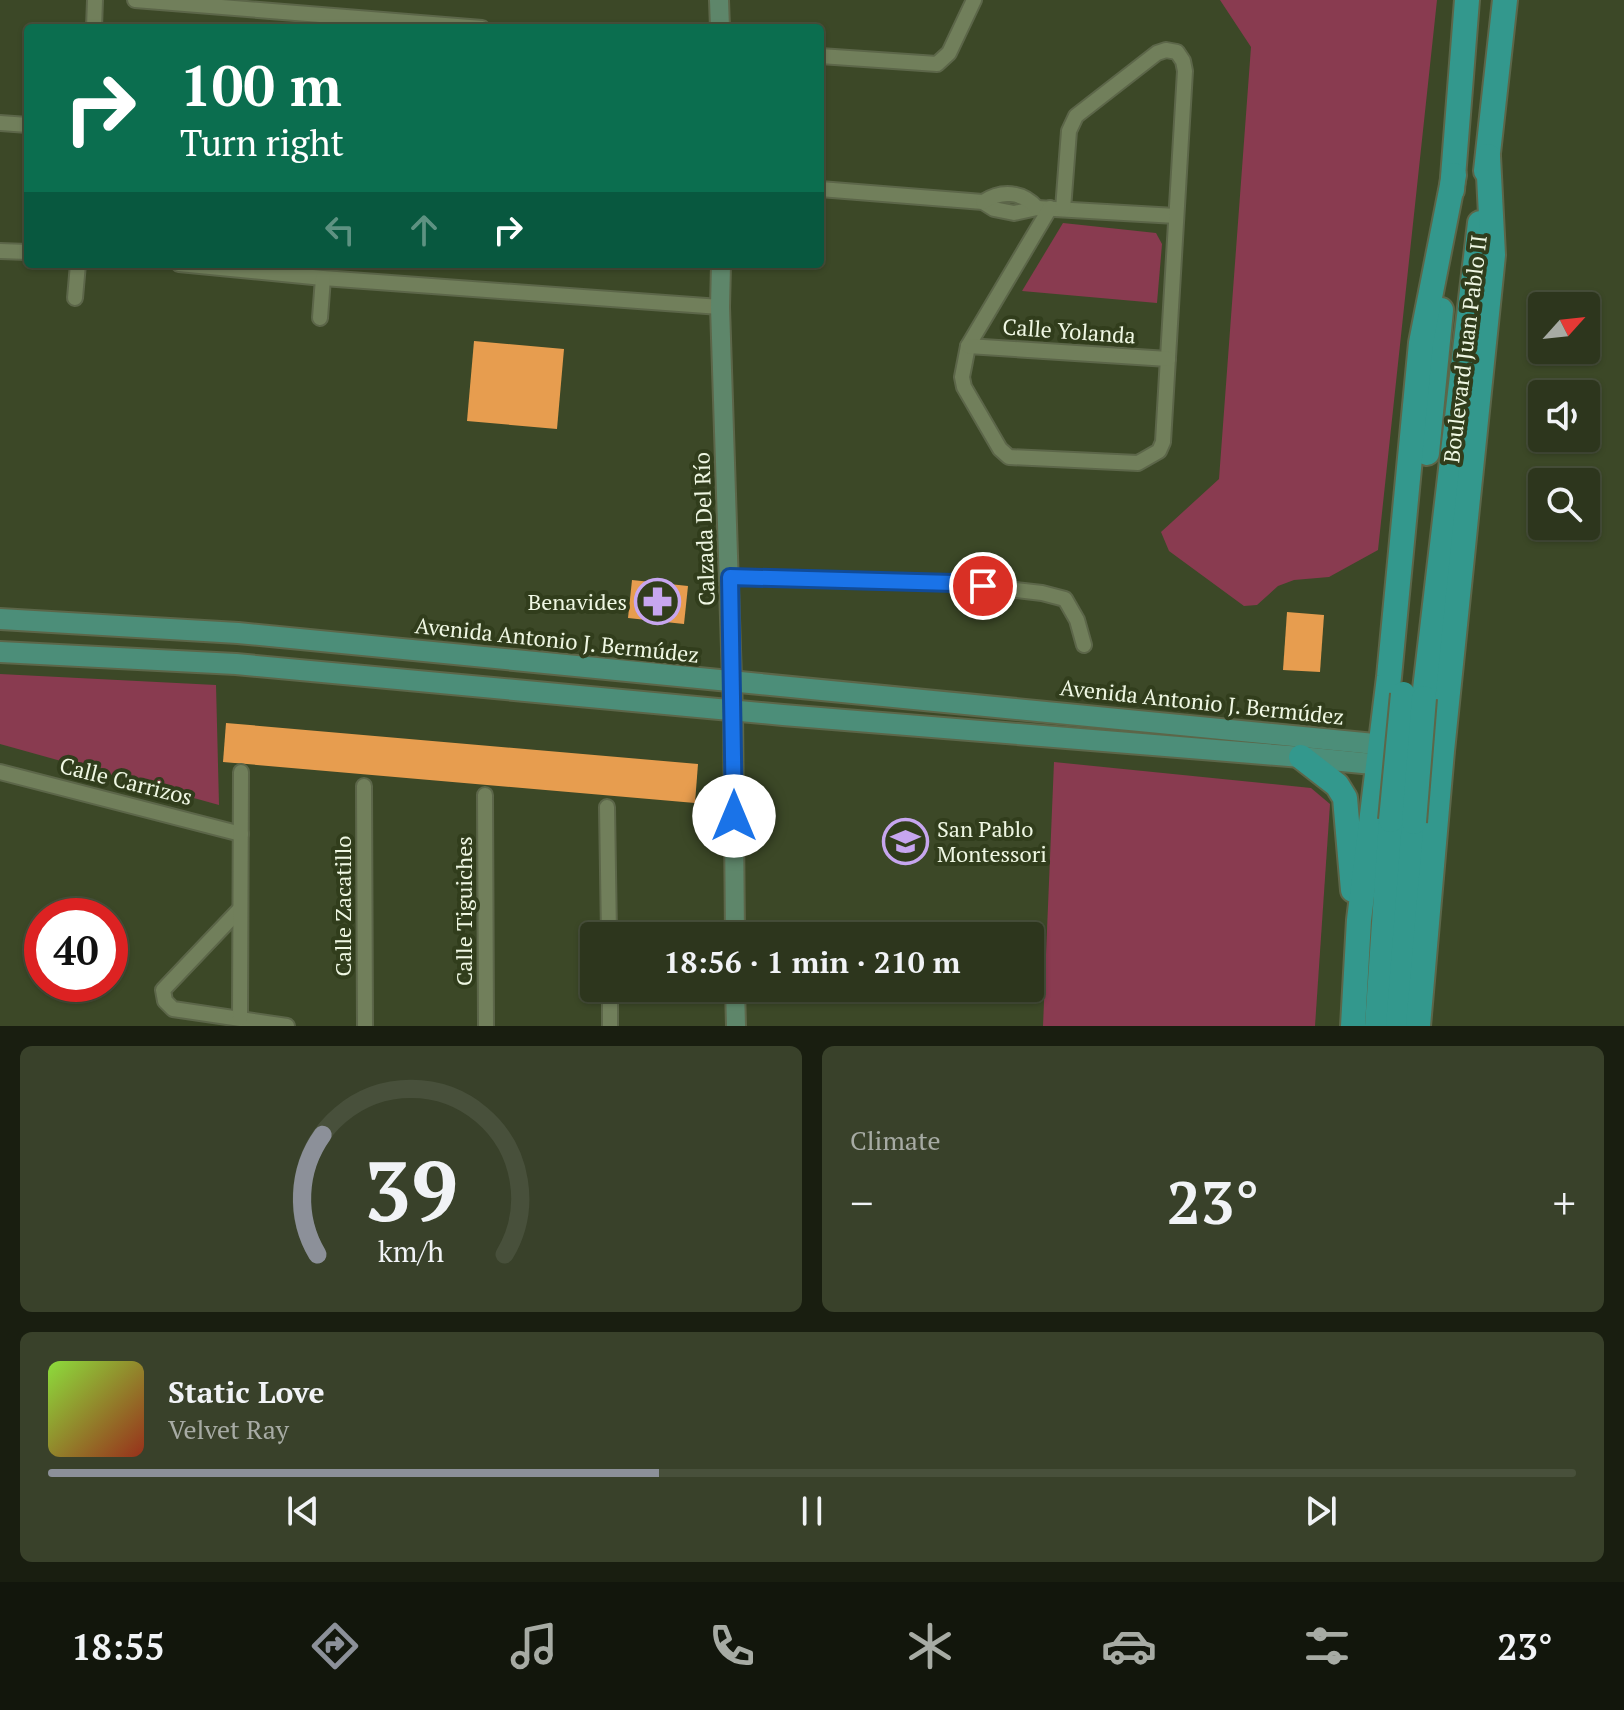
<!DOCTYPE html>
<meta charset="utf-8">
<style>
:root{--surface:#2d361d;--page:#39412a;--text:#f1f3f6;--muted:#a7aba4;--line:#48503b;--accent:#8c9099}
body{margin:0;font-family:"PT Serif",serif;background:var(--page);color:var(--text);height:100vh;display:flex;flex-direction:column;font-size:30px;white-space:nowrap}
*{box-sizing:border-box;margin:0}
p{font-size:26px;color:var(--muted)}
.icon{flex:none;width:44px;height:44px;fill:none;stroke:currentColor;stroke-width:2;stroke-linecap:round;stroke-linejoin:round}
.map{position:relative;height:1026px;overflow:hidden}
.sheet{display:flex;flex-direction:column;gap:20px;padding:20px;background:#191e10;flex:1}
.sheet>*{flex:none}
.hud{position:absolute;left:24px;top:24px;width:800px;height:244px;border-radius:8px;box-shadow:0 2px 6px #0004,0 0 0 2px var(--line);background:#0b6e4f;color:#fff;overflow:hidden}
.needle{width:52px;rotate:63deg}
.controls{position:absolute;left:1528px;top:292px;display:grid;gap:16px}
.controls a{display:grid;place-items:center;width:72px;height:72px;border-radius:8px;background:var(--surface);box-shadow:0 2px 6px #0004,0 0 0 2px var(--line);font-size:40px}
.speed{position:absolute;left:24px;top:898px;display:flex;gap:16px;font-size:40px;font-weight:700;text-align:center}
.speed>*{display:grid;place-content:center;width:104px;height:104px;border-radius:50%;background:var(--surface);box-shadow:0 2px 6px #0004,0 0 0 2px var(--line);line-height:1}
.speed .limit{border:12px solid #d22;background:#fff;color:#111}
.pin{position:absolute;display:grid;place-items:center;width:68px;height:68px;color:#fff;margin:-34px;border:4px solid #fff;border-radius:50%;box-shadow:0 2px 8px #0007}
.me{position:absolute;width:88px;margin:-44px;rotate:0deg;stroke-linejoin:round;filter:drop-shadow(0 0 6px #0008)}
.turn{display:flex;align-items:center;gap:28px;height:168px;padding:0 24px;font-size:36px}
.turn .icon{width:104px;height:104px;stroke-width:2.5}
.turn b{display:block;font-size:56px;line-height:68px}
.lanes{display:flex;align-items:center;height:76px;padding:0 24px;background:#0003;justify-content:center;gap:40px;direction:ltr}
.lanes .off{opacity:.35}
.big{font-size:60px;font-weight:700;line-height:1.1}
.sheet .card{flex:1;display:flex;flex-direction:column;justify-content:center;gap:12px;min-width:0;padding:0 28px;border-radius:12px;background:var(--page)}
.sheet .dial{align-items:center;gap:0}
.dial svg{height:208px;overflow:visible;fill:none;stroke:var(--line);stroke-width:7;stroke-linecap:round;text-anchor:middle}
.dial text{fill:var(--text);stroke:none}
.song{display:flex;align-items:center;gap:24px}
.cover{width:96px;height:96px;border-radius:12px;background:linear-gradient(135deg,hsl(90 70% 55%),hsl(10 70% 35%))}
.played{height:8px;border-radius:4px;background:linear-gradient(90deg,var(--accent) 40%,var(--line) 40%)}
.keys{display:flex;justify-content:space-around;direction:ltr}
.heat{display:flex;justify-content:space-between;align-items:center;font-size:44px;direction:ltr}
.sheet .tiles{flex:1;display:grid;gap:20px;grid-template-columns:1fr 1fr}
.card:last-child{grid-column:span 2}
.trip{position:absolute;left:580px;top:922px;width:464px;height:80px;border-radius:8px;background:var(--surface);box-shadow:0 2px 6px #0004,0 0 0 2px var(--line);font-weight:700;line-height:80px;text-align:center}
.tab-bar{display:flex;height:128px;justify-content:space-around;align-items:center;background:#12160c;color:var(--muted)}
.tab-bar .icon{width:56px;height:56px}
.tab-bar .on{color:var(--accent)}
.tab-bar b{font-size:36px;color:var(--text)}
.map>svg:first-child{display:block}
.green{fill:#893b50}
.building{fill:#e79d4f}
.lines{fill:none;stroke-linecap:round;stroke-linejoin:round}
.street-casing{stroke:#5c6649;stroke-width:18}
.secondary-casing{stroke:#5c6649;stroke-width:22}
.primary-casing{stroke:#5c6649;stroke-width:24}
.highway-casing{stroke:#5c6649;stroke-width:28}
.street{stroke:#717f5b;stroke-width:14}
.secondary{stroke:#5e866a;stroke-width:18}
.primary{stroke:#4c8e79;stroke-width:20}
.highway{stroke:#33988d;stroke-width:24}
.highway-bridge-casing{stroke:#5c6649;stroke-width:28;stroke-linecap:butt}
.highway-bridge{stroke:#33988d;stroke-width:24}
.route-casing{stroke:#114b97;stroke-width:20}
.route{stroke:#1a73e8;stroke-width:14}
.labels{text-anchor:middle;stroke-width:8;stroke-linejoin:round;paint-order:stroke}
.street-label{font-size:22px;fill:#eff7e3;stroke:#313d1c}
.poi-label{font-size:22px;fill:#eff7e3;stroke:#313d1c;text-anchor:end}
</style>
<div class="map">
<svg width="1624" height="1026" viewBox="0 0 1624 1026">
<rect width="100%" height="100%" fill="#3c4827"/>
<g class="green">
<path d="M1220,0H1437L1378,550L1329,577L1294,580L1278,586L1257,605L1244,606L1169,551L1161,532L1219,479L1251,47Z"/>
<path d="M1063,223L1156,233L1162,244L1157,303L1022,291Z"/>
<path d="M0,674L216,685L219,805L0,744Z"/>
<path d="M1054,762L1311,788L1330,804L1315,1026H1043Z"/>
</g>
<g class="building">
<path d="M474,341L564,349L557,429L467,421Z"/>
<path d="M632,580L688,586L684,624L628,618Z"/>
<path d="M1287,612L1324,615L1320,672L1283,670Z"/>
<path d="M226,723L698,764L695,803L223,762Z"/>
</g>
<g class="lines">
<defs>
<g id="street">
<path d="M135,0L482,28"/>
<path d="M94,28L95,0"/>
<path d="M820,56L937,64L949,53L974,0"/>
<path d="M0,123L28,125"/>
<path d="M820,189L983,202L994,209L1014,213L1037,208L1176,216"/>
<path d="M983,202C1001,190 1022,191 1037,208"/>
<path d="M1050,208L968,346L962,377L964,387L1000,449L1009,457L1138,463L1159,451L1163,442L1185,71L1183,61L1177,52L1166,50L1157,53L1076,116L1069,131L1063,209"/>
<path d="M0,251L28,252"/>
<path d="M179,264L323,278L720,307"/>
<path d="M75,298L78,264"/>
<path d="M320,318L323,278"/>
<path d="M968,346L1168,359"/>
<path d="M730,577L954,583L1042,593L1065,599L1077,620L1084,645"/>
<path d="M0,772L241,834"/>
<path d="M364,786L365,1026"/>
<path d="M485,795L486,1026"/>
<path d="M607,807L609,936"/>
<path d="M240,909L163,990L165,1001L173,1009L287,1026"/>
<path d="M610,988V1026"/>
<path d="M240,1018L241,772"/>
</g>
<g id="secondary">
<path d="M719,0L720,28"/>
<path d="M721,264L720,307L733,711L735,936"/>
<path d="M735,988L736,1026"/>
</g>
<g id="primary">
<path d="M0,619L238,633L1395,746"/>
<path d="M0,652L236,664L783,715L1301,757L1393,766"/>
</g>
<g id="highway">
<path d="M1486,171L1505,0"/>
<path d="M1452,190L1467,0"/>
<path d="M1427,453L1441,310"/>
<path d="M1424,698L1480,223"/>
<path d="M1301,757L1337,785L1345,798L1353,890"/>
<path d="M1353,1026L1359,920L1389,677L1421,343L1454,175"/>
<path d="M1377,1026L1391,820"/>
<path d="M1398,1026L1414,822"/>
<path d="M1418,1026L1442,751L1493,255L1488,156"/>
</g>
</defs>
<use href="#street" class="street-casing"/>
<use href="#secondary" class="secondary-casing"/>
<use href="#primary" class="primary-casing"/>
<use href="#highway" class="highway-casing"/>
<use href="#street" class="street"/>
<use href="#secondary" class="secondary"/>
<use href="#primary" class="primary"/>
<use href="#highway" class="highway"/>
<defs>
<g id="highway-bridge">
<path d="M1391,820L1403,694"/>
<path d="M1414,822L1424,698"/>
</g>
</defs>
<use href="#highway-bridge" class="highway-bridge-casing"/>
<use href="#highway-bridge" class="highway-bridge"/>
</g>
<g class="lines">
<defs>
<path id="route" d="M734,816L730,577L954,583L983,586"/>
</defs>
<use href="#route" class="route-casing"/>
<use href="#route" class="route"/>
</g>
<defs>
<symbol id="pharmacy-ring" viewBox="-11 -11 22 22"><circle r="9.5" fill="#313d1c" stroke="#c7a6ef" stroke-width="1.5"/><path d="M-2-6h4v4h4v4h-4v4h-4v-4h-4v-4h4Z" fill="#c7a6ef"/></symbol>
<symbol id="school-ring" viewBox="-11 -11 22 22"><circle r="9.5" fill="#313d1c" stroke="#c7a6ef" stroke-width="1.5"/><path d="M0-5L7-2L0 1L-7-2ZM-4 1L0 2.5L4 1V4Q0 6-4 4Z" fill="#c7a6ef"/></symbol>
</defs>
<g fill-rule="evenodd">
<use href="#pharmacy-ring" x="632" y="576" width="51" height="51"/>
<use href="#school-ring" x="880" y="816" width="51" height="51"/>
</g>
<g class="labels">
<g class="street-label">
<text transform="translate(1069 331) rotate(4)" y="8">Calle Yolanda</text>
<text transform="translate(1465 349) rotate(-83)" y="8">Boulevard Juan Pablo II</text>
<text transform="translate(704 529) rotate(-92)" y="8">Calzada Del Río</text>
<text transform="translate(557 640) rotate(6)" y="8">Avenida Antonio J. Bermúdez</text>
<text transform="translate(1202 702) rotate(6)" y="8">Avenida Antonio J. Bermúdez</text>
<text transform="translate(126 781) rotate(14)" y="8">Calle Carrizos</text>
<text transform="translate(343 906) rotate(-90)" y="8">Calle Zacatillo</text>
<text transform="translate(464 911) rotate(-90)" y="8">Calle Tiguiches</text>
</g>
<g class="poi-label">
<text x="627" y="610">Benavides</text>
<text x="937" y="837" text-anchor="start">San Pablo<tspan x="937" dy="25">Montessori</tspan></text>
</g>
</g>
</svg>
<div class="controls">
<a><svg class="needle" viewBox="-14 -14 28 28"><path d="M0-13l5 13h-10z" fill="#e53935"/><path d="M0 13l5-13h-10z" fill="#a7aba4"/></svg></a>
<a><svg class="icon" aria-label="sound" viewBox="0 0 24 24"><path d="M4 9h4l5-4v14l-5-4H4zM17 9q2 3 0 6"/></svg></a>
<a><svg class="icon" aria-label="search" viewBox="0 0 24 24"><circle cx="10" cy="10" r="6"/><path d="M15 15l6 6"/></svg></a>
</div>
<div class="speed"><div class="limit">40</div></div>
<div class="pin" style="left:983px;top:586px;background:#d93025"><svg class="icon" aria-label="arrive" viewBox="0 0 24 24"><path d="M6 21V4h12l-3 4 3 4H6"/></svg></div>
<svg class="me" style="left:734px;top:816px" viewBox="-20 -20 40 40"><circle r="19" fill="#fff"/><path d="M0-13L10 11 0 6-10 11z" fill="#1a73e8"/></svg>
<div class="trip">18:56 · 1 min · 210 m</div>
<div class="hud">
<div class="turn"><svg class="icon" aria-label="right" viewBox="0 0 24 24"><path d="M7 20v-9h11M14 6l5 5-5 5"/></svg><div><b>100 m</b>Turn right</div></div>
<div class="lanes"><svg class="icon off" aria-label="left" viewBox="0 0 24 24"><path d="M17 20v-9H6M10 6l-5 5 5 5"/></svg><svg class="icon off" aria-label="ahead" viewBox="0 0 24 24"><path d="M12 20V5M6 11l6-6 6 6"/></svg><svg class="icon" aria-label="right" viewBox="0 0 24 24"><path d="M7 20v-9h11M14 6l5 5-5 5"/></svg></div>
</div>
</div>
<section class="sheet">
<div class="tiles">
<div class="card dial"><svg viewBox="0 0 100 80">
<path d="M14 69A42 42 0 1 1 86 69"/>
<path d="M14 69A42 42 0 0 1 16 23" stroke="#8c9099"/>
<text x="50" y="56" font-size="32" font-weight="700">39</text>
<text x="50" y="72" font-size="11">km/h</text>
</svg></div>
<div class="card"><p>Climate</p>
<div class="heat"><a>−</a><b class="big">23°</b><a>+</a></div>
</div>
<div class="card">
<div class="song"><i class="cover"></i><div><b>Static Love</b><p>Velvet Ray</p></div></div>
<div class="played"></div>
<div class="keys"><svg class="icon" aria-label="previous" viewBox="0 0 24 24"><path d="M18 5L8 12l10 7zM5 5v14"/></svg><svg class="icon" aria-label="pause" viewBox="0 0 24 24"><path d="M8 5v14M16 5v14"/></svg><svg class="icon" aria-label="next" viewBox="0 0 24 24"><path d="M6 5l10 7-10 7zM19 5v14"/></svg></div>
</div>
</div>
</section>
<nav class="tab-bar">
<b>18:55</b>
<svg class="icon on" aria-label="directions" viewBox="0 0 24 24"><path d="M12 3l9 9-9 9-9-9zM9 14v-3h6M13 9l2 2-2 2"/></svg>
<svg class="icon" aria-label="music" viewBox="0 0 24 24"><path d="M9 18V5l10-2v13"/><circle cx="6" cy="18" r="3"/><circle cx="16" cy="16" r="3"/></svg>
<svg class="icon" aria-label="phone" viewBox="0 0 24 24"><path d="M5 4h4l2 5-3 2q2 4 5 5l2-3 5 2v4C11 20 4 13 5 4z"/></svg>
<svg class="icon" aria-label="climate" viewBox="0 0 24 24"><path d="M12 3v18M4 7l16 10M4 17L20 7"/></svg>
<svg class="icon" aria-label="car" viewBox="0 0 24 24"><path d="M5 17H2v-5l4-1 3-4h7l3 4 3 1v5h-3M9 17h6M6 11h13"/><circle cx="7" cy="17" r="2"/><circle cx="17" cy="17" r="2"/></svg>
<svg class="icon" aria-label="filters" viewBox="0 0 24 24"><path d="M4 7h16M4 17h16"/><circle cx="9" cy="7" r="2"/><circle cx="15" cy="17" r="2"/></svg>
<b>23°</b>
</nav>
